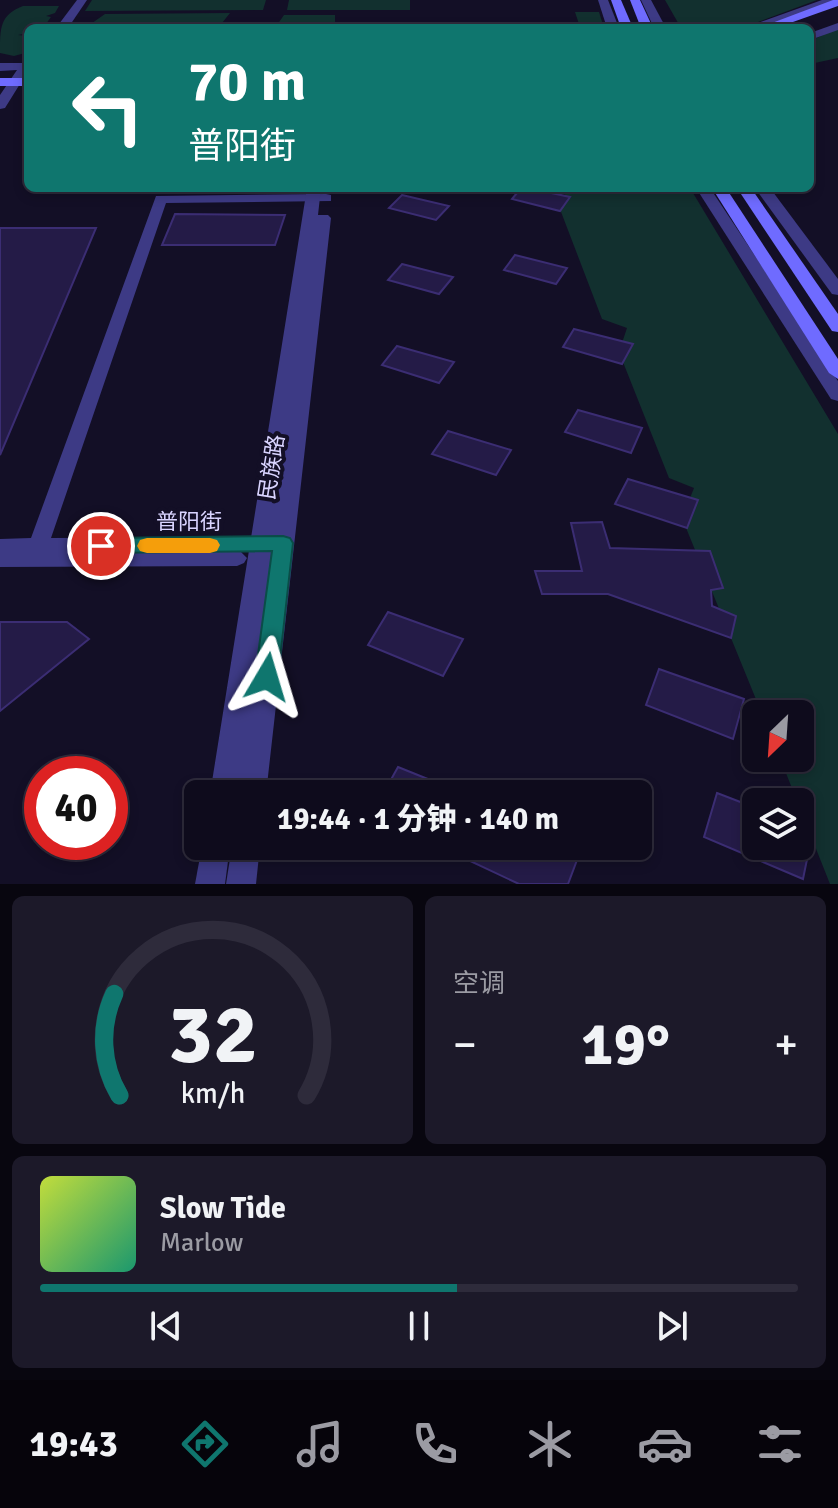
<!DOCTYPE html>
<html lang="zh">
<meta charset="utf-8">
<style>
:root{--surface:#0e0b1c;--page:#1c1929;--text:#f1f3f6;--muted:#9b9ba3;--line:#2e2b3b;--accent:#0f766e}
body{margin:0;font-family:Signika,"Noto Sans SC",sans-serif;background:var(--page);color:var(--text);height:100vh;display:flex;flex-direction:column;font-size:30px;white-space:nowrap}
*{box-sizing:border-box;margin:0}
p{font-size:26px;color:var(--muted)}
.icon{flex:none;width:44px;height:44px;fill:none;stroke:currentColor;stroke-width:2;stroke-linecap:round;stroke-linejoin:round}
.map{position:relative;height:884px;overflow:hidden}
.drawer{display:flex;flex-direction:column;gap:12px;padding:12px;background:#08060f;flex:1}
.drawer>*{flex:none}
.top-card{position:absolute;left:24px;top:24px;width:790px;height:168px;border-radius:12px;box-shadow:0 4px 12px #0003,0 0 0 2px var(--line);background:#0f766e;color:#fff;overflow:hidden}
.needle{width:52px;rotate:205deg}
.buttons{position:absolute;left:742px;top:700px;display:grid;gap:16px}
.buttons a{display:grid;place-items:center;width:72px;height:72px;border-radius:12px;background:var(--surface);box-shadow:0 4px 12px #0003,0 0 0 2px var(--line);font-size:40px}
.speed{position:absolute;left:24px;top:756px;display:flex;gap:16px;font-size:40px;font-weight:700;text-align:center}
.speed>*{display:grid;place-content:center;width:104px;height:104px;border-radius:50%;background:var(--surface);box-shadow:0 4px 12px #0003,0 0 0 2px var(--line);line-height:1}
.speed .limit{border:12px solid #d22;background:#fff;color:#111}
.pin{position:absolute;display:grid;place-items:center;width:68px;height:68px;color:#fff;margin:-34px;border:4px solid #fff;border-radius:50%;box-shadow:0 2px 8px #0007}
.me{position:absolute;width:88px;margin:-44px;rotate:7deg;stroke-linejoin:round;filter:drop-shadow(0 0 6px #0008)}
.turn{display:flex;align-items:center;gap:28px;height:168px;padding:0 32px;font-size:36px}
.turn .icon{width:104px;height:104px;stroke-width:2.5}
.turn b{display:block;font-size:56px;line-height:68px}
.big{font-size:60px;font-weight:800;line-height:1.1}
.drawer .widget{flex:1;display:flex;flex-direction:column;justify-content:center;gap:12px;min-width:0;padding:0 28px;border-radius:12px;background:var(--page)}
.drawer .dial{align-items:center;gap:0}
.dial svg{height:208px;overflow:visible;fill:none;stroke:var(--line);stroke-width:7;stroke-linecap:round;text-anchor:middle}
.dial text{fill:var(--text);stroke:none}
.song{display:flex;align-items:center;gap:24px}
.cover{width:96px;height:96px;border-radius:12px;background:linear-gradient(135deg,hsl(70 70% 55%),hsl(160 70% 35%))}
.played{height:8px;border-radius:4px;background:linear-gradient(90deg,var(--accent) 55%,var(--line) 55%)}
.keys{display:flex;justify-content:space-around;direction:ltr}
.heat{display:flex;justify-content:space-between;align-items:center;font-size:44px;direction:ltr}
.drawer .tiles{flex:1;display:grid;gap:12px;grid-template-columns:1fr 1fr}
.widget:last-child{grid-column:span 2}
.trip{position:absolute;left:184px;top:780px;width:468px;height:80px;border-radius:12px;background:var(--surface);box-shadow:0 4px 12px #0003,0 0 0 2px var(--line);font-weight:800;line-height:80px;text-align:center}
.tabs{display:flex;height:128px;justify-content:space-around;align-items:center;background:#06040b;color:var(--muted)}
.tabs .icon{width:56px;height:56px}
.tabs .on{color:var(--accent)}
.tabs b{font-size:36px;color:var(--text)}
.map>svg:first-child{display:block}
.green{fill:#12302f}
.building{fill:#241b47;stroke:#3b2d73;stroke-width:2}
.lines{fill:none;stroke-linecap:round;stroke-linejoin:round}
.minor{fill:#3d3a85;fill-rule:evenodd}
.tertiary{fill:#3d3a85;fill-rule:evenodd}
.secondary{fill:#6f6bff;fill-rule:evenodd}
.route{fill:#0f766e;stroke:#0a4d48;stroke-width:2}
.slow{fill:#f59e0b}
.labels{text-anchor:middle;stroke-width:8;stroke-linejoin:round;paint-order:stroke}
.street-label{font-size:22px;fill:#d9d4ff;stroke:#130f26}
</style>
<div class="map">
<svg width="838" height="884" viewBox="0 0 838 884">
<rect width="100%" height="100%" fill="#130f26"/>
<g class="green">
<path d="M92,0H266L263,10L85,11Z"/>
<path d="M289,0H410V10H287Z"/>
<path d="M665,0H817L742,28H681Z"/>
<path d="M23,6H59L55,13L46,16L51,17L43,28H28V33L18,35L28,36L25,53L14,56L0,53C0,27 0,15 23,6Z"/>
<path d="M575,12H599L604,28H509L506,23L579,24Z"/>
<path d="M230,13L218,28H209L212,24L203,23L198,28H85L105,14Z"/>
<path d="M284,15H335V24L500,23L503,28H275Z"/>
<path d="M838,28V58L810,64V41Z"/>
<path d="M562,188H690L838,434V884H830L780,758H800V714H762L682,518L694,488L669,478L619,352L627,328L602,319L558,204L568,190Z"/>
</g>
<g class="building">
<path d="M521,188H528L570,197L560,211L512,199Z"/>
<path d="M402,195L449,206L436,220L389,208Z"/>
<path d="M175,214L285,215L275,245H162Z"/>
<path d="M0,228H96L0,455Z"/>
<path d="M515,255L567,268L556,284L504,270Z"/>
<path d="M402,264L453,277L439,294L388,280Z"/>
<path d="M574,329L633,344L622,364L563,347Z"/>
<path d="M397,346L454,362L439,383L382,365Z"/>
<path d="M578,410L642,428L631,453L565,432Z"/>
<path d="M448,431L511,450L496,475L432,454Z"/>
<path d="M628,479L698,500L687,528L615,504Z"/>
<path d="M602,522L610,548L710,551L723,588L711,590L712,606L736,616L731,638L608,594H542L535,571H582L571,523Z"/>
<path d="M388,612L463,639L443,676L368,645Z"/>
<path d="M0,622H67L89,639L0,711Z"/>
<path d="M659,669L744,699L733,739L646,705Z"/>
<path d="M398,767L465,794H383Z"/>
<path d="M717,793L756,808V846H800V825L813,830L803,879L704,837Z"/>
<path d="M474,846H565L580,852L568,884H519L468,860Z"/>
</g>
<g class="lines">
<path class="minor" d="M326,194L331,195V201L166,203L51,538L272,537L279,539L282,544L279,549L241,552L247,558L244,563L237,566L0,567V539L31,538L156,196Z"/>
<g class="tertiary">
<path d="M77,0H87L68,28H56Z"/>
<path d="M598,0H608L619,28H607Z"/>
<path d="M641,0H651L666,28H654Z"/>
<path d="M822,0H837L761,28H744Z"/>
<path d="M838,23V30L810,40V33Z"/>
<path d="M28,58V71L5,108L0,109V95L17,70L0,71V63H22Z"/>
<path d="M307,188H321L318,215H328L331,218L266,794H238L257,653L238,794H210Z"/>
<path d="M696,188H710L838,381V401L831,399Z"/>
<path d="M755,188H770L838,279V295L832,294Z"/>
<path d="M202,846H230L225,884H195Z"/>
<path d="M232,846H260L256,884H226Z"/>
</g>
<g class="secondary">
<path d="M611,0H621L633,28H621Z"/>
<path d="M630,0H640L653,28H641Z"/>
<path d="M833,0H838V6L776,28H759Z"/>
<rect x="0" y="78" width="28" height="8"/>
<path d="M712,188H726L838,359V379L829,373Z"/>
<path d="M737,188H751L838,314V332L832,331Z"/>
</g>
</g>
<path class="route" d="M283,536L290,538L293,543L278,677L275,683L267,686L259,683L255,677L272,551L101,553L94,551L91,546L94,540L101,538Z"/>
<path class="slow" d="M147,538H210L217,540L220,545L217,551L210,553H147L140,551L137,546L140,540Z"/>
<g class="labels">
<g class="street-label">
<text transform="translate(271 467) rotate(-81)" y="8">民族路</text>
<text x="189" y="529">普阳街</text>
</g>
</g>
</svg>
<div class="buttons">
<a><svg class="needle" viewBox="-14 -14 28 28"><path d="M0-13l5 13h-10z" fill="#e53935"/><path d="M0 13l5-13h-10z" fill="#9b9ba3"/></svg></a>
<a><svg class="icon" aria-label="layers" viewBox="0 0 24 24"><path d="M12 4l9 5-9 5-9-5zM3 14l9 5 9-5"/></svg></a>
</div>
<div class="speed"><div class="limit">40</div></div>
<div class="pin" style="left:101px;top:546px;background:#d93025"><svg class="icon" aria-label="arrive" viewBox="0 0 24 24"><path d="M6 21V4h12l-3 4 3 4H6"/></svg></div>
<svg class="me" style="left:267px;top:677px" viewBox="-20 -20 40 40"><path d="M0-17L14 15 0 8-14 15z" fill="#0f766e" stroke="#fff" stroke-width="4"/></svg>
<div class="trip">19:44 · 1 分钟 · 140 m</div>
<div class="top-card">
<div class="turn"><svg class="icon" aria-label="left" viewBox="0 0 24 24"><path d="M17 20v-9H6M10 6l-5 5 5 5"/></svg><div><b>70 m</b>普阳街</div></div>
</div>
</div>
<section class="drawer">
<div class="tiles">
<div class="widget dial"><svg viewBox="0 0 100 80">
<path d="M14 69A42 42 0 1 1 86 69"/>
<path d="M14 69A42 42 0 0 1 12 30" stroke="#0f766e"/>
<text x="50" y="56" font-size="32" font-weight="700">32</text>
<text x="50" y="72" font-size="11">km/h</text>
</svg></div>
<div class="widget"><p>空调</p>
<div class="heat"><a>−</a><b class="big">19°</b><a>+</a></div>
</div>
<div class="widget">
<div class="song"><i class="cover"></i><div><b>Slow Tide</b><p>Marlow</p></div></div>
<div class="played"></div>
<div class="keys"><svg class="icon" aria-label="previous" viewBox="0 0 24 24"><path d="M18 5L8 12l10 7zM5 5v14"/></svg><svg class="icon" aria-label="pause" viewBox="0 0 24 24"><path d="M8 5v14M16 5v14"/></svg><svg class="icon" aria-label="next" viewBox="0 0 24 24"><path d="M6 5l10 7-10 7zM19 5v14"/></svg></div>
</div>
</div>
</section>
<nav class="tabs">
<b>19:43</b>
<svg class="icon on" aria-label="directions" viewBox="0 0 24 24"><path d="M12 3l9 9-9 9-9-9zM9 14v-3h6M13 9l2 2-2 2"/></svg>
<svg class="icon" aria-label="music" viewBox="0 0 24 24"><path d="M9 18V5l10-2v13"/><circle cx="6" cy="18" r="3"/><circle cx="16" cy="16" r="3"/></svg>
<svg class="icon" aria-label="phone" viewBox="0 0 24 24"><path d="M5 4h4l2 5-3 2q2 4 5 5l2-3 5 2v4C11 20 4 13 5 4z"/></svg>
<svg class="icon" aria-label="climate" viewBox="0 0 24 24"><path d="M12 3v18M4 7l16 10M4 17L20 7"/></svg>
<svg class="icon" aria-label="car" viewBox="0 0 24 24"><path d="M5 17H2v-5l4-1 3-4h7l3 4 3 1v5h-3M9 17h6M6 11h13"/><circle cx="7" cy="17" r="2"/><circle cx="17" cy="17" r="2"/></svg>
<svg class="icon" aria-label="filters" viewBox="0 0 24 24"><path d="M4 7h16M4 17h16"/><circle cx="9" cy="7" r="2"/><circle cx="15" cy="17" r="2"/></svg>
</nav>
